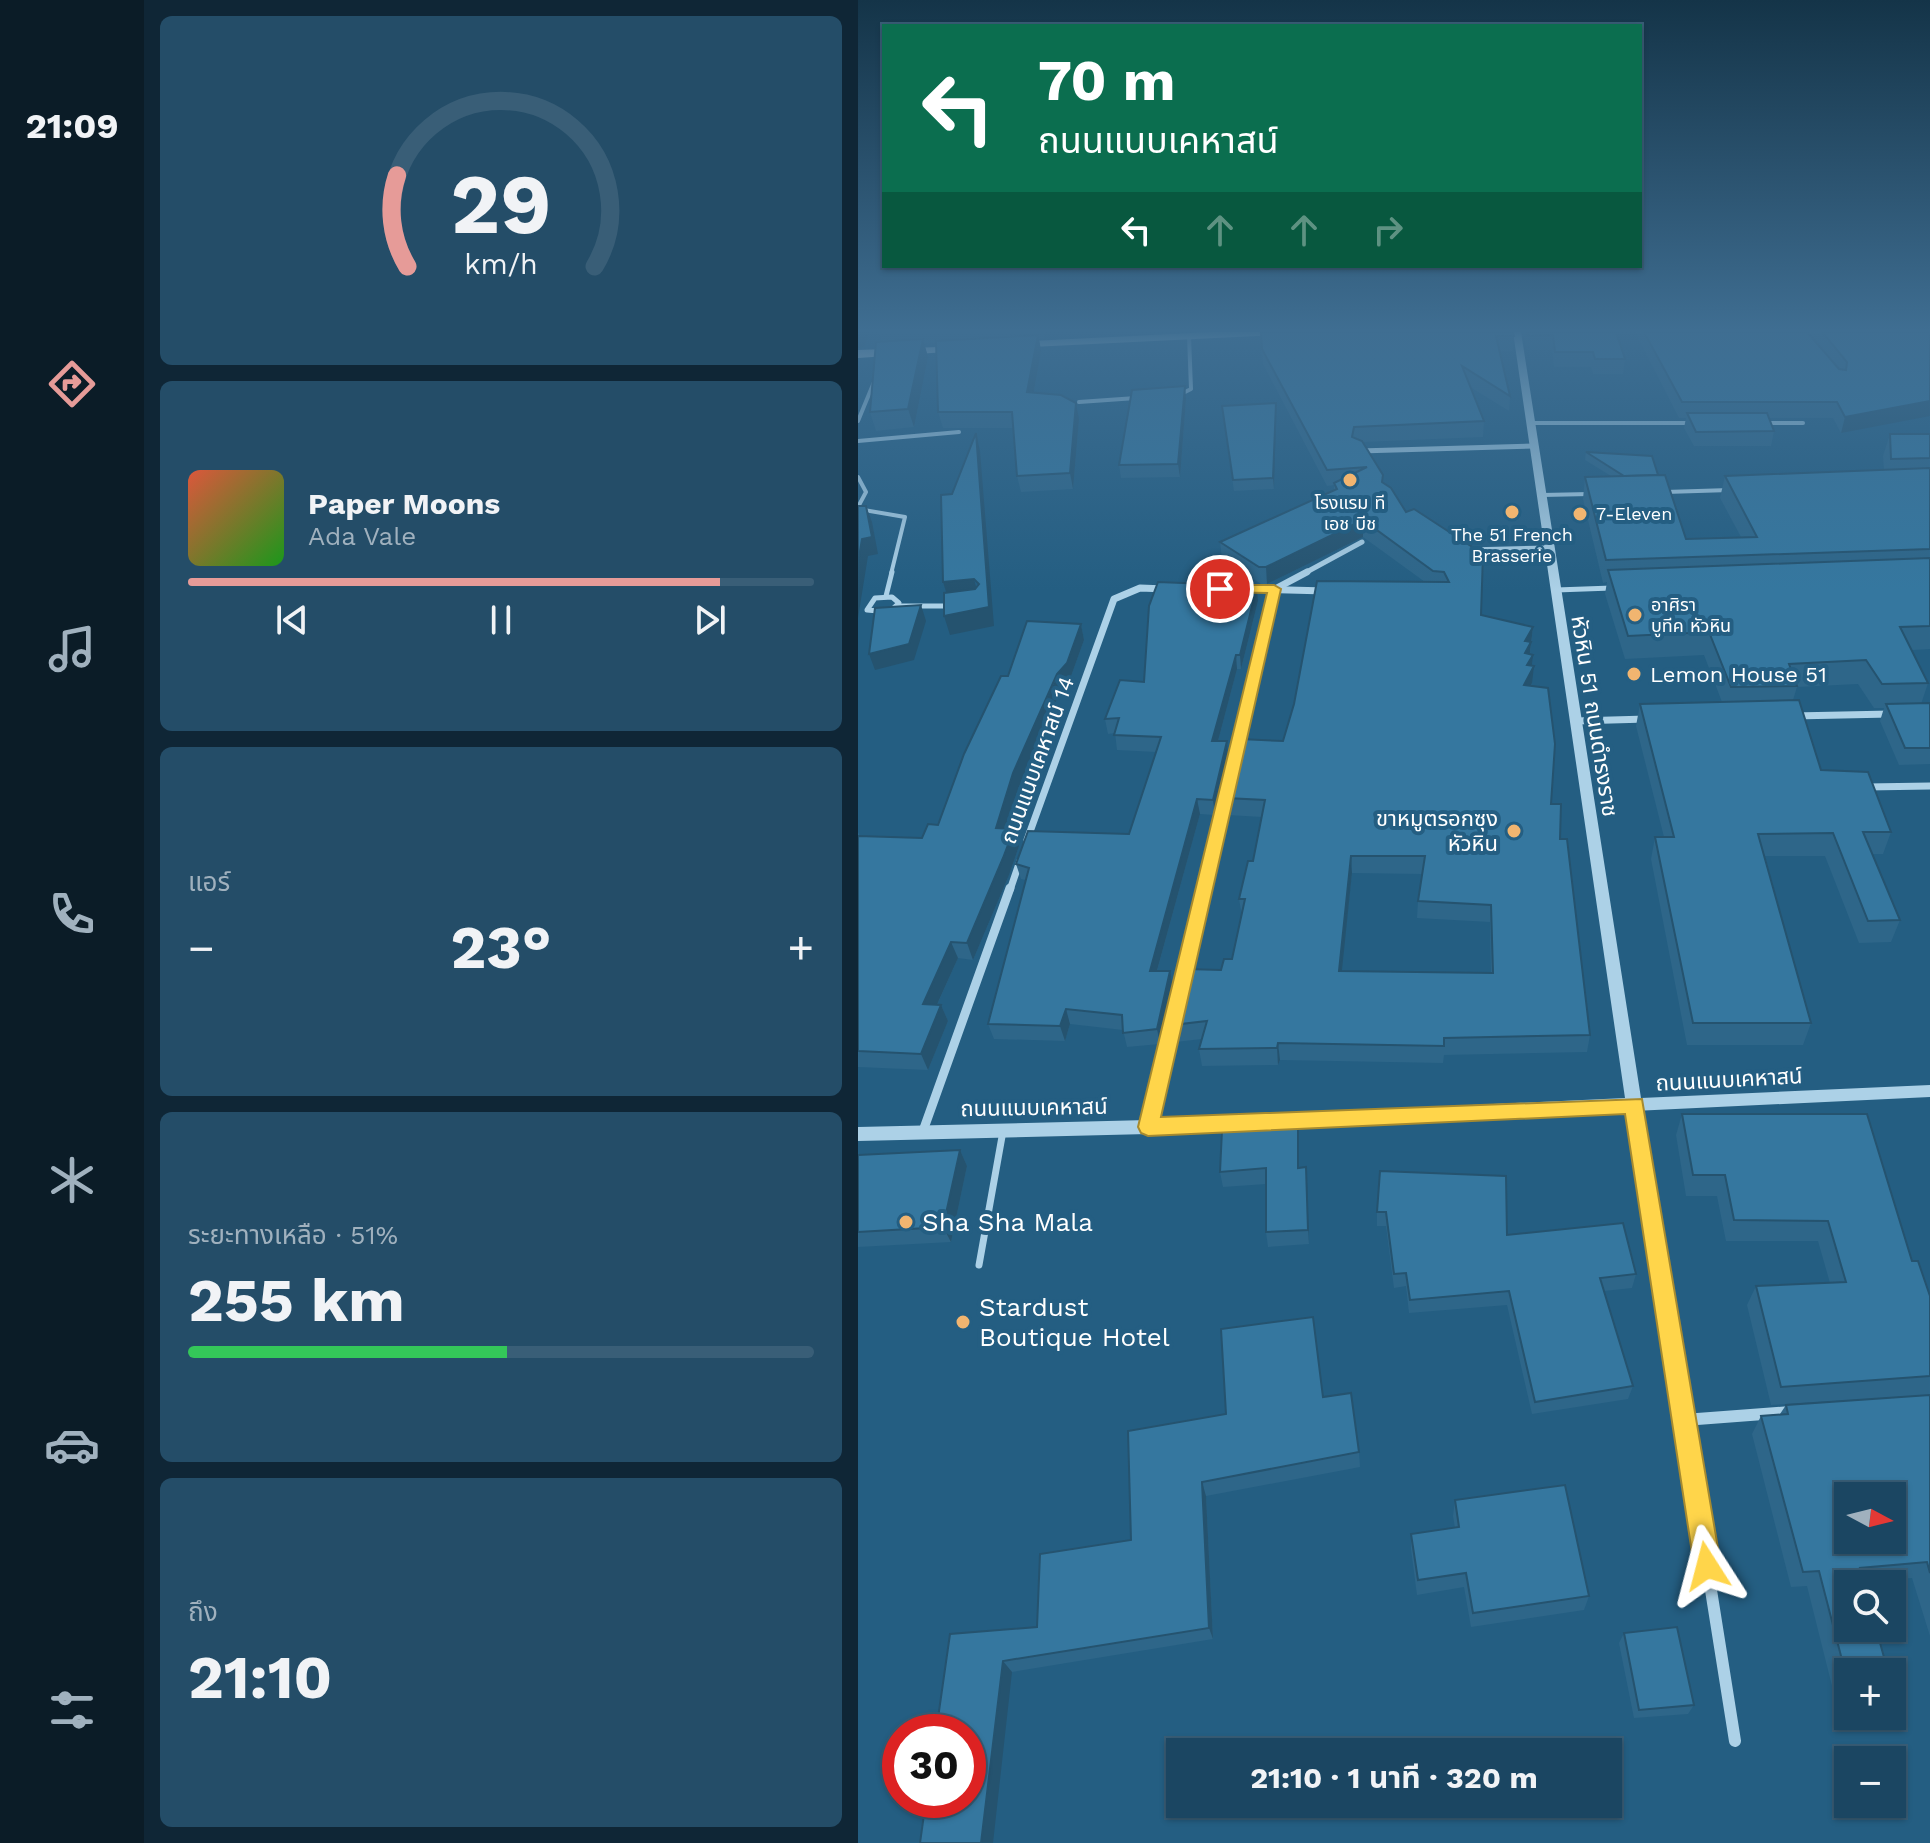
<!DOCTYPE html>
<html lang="th">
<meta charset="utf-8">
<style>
:root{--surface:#1b4662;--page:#244d68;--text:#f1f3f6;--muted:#a0b1be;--line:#395e77;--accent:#e69b98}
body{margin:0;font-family:"Work Sans","Noto Sans Thai",sans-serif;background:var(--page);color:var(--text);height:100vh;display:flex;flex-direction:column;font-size:30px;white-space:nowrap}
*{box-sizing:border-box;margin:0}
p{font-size:26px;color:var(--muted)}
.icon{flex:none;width:44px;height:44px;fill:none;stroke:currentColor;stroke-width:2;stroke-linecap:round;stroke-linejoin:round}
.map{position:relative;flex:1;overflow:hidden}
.drawer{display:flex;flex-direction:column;gap:16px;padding:16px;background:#0f2636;width:714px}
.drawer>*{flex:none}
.guide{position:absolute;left:24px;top:24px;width:760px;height:244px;border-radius:0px;box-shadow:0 2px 6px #0004,0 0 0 2px var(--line);background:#0b6e4f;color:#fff;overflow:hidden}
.needle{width:52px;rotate:97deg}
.buttons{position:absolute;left:976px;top:1482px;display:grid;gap:16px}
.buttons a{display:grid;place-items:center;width:72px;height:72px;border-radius:0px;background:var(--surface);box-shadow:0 2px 6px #0004,0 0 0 2px var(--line);font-size:40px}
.speed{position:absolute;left:24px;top:1714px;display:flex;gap:16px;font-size:40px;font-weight:700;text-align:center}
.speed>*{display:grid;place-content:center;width:104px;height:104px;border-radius:50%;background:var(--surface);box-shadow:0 2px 6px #0004,0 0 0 2px var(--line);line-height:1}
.speed .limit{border:12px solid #d22;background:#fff;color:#111}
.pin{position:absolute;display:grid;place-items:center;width:68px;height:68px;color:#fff;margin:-34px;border:4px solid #fff;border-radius:50%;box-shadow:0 2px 8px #0007}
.me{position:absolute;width:88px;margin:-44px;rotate:351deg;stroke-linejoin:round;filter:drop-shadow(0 0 6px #0008)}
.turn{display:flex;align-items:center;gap:28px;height:168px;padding:0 24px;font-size:36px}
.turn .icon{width:104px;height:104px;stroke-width:2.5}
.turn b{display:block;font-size:56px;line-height:68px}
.lanes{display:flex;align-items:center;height:76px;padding:0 24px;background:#0003;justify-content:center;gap:40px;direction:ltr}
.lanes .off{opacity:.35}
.big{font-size:60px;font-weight:700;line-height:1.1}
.drawer .tile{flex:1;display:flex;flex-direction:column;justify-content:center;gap:12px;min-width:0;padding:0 28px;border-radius:12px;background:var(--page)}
.drawer .dial{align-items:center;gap:0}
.dial svg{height:208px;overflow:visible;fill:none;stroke:var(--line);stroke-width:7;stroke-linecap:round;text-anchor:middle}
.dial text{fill:var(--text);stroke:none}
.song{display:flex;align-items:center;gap:24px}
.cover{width:96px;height:96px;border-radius:12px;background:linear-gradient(135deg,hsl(10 70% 55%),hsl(120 70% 35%))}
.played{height:8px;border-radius:4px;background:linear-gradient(90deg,var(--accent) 85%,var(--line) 85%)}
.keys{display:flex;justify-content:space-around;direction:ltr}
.heat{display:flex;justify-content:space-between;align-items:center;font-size:44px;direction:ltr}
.charge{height:12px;border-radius:6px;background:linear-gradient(90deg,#34c759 51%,var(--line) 0)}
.trip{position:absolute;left:308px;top:1738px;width:456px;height:80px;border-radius:0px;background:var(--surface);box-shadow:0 2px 6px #0004,0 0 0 2px var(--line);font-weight:700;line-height:80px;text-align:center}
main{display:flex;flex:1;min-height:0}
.dock{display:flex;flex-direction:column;width:144px;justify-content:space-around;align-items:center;background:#0b1c27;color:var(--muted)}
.dock .icon{width:56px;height:56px}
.dock .current{color:var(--accent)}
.dock b{font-size:36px;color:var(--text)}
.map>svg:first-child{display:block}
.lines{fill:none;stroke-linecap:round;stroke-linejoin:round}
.service-far2{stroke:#acd1e7;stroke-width:4}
.service-far1{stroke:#acd1e7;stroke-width:5}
.service{stroke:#acd1e7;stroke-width:7}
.minor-far3{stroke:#acd1e7;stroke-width:5}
.minor-far2{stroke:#acd1e7;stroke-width:7}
.minor-far1{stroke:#acd1e7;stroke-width:9}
.minor{stroke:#acd1e7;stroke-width:12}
.tertiary{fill:#acd1e7;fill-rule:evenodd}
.primary{fill:#eef7fd;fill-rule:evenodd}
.wall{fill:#2e6689;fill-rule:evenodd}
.shaded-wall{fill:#25536f}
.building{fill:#35779f;stroke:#25536f;stroke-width:2;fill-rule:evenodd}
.route{fill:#ffd54a;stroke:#a68a30;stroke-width:2}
.poi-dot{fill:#f1b570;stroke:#245e82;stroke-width:3}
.labels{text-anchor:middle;stroke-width:8;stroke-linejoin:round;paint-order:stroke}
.far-poi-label{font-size:18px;fill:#fff;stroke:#245e82}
.poi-label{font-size:22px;fill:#fff;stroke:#245e82;text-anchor:start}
.street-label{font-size:22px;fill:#fff;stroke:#245e82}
.near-poi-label{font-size:26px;fill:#fff;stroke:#245e82;text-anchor:start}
</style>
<main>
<nav class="dock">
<b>21:09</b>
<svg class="icon current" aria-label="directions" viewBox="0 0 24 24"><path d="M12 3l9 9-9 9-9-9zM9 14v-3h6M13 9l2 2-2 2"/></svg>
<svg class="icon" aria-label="music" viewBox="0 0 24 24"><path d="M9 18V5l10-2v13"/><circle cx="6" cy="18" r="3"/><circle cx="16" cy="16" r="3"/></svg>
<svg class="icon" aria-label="phone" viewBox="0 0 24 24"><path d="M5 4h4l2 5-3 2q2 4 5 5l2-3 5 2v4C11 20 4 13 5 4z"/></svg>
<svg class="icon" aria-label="climate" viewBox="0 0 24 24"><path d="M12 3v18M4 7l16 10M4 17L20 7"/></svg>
<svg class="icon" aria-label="car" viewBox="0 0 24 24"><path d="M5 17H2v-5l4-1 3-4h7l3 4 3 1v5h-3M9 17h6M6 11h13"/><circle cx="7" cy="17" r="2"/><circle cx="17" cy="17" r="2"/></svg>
<svg class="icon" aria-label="filters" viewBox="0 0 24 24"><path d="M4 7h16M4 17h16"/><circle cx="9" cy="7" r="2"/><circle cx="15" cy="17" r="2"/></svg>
</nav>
<section class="drawer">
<div class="tile dial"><svg viewBox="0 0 100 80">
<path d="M14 69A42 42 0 1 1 86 69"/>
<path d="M14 69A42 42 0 0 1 10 34" stroke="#e69b98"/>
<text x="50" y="56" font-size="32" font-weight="700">29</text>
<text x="50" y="72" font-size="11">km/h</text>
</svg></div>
<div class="tile">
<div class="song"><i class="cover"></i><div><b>Paper Moons</b><p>Ada Vale</p></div></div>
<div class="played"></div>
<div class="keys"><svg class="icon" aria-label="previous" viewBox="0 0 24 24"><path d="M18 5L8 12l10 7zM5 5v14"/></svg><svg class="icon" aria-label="pause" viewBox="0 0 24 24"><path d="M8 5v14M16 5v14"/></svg><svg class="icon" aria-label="next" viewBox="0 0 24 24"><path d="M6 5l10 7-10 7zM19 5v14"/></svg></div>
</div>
<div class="tile"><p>แอร์</p>
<div class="heat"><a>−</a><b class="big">23°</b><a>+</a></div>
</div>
<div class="tile"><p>ระยะทางเหลือ · 51%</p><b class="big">255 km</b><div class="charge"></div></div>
<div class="tile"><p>ถึง</p><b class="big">21:10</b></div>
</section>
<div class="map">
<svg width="1072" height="1843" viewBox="0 0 1072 1843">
<rect width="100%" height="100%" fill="#245e82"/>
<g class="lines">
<g class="service-far2">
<path d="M321,395L333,389L331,336"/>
<path d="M221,402L278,398"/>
<path d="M0,421L16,382"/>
<path d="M673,423H833"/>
<path d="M908,423H945"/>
<path d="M0,441L101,432"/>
<path d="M0,477L8,492L0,507"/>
<path d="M807,492L872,490"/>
<path d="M684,495L732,494"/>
<path d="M0,509L47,517L33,574"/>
</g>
<g class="service-far1">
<path d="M698,590L754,588"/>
<path d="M28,596L34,572"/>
<path d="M34,597L41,603L31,612L9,610L17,598Z"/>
<path d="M40,606H93"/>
</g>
<path class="service" d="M121,1265L145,1131"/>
<g class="minor-far3">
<path d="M501,451L676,446"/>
<path d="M609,550L691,548"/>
<path d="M445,574L504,542"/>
</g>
<g class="minor-far2">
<path d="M390,589L468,591"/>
<path d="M417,589L449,572"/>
<path d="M935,716L1033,714"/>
<path d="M718,721L789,719"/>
<path d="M1009,787L1072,786"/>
<path d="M169,840L256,599L282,588L308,589"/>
<path d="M152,890L162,861"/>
<path d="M346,890L416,589"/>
</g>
<g class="minor-far1">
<path d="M776,1105L807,1303"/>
<path d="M290,1127L346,888"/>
<path d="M65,1131L152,888"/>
</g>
<g class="minor">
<path d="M807,1301L877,1741"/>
<path d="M826,1420L933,1412"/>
</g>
<path class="tertiary" d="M655,332H663L783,1098L1072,1085V1097L290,1134L0,1141V1127L290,1120L767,1098Z"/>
<g class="primary">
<path d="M355,332H425L419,335L155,348L149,345L155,342Z"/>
<path d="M107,346V350L103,351L0,358V350Z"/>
</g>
</g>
<g class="wall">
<path d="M21,332H187L186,338H181L183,351L176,392L221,419L215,489L163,492L159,476L155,428H85L80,412L78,343L66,344L70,357L56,427L18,431L12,412L24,342Z"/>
<path d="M403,332L656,336L655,351H641L652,396L651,411L612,387L626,421L625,437L505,442L525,482L623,615L675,627L672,654L674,683L673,686L693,804L702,839L732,1035L729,1052L586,1055L585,1063L422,1060L420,1065L344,1066L341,1049L344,1039L318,1042L314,1025L374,959L384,916L381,899L395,861L404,817L370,815L368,798L425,741L567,582L505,537L409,584H403L364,559L362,542L476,490V485L469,486L405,364ZM494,873L564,874L560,901L559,918L632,922L633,973L483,971Z"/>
<path d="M665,332H758L767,359L765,374H735L733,367H696L694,350H669Z"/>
<path d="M777,332H1072L983,433L975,418H911L916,431L913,446H836L826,428L828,418H821Z"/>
<path d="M328,399L322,477L263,478L261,465Z"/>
<path d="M418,403L416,489L376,491L365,417Z"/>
<path d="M1032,434H1072V649L1054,650L1070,683L1063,704L1072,703V764L1041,765L1022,721L1026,708H1016L1000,684L939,687L935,700L963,770L1033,832L1025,854H1014L1042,920L1033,942L1001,943L967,856H907L953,1023L945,1045H829L793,859L797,837H806L778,726L782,704L864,702L846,655L767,659L747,594L749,582L745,583L725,499L727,477L753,476L727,460L728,452L800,475L828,539L883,537L862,498L867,476L1026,470L1025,456Z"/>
<path d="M399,586L400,601L383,669H379L360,741L370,756L357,815L342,814L299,971H312L315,986L302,1044L269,1047L265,1030L212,1024L207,1041L136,1039L130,1024L168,880L163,879L158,864L271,834L298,752L259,750L257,733L250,734L247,719L286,682Z"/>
<path d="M223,624L226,640L212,679L203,690L160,789L148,829H156L161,846L151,875L115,960L100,958L79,1005H83L90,1021L70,1070L0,1067V832L2,836L64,838L80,825L150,676Z"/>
<path d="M824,1114L1054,1261L1072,1296V1395L913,1405L889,1305L898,1286L972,1283L960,1241H868L859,1196H828L818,1135Z"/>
<path d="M440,1127L441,1168L448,1167L451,1244L410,1247L408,1232V1184L365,1187L362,1172Z"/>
<path d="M102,1150L109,1166L93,1242L0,1247V1155Z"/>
<path d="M522,1171L649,1235L778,1274L774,1288L746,1291L775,1386L770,1399L674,1414L649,1305L551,1313L548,1286L536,1288L528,1226H519V1212Z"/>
<path d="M1072,1395V1636L1054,1578L1006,1582L990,1672V1706H979L949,1586L933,1587L894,1434L903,1416L922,1414L928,1405Z"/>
<path d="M465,1397L501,1452L502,1467L348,1496L355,1639L154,1672L92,1634L179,1627L273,1540L270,1431Z"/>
<path d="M597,1500L731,1596L726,1610L613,1627L606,1587L559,1595L553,1549V1534L597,1528L595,1516Z"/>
<path d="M766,1633L836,1705L830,1714L776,1718L761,1643Z"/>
</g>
<g class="shaded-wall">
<path d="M0,332H12L6,347L0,348Z"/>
<path d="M180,335L183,351L173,408L169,392Z"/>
<path d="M65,339L70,357L56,427L50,409Z"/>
<path d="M327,386L328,399L322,477L320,464Z"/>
<path d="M1072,401V416L983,433L987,417Z"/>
<path d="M218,403L221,419L215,489L212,473Z"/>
<path d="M418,403V414L416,489L415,478Z"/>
<path d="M118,433L122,451L136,626L92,635L86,616L131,607Z"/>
<path d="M8,506L14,522L20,554L10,556L0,618V563Z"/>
<path d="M505,520V537L409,584L408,567Z"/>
<path d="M116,579L121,598L91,601L85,582Z"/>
<path d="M399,586L400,601L383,669L382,655Z"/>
<path d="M63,605L68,621L56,660L17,670L11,654Z"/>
<path d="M223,624L226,640L212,679L203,690L160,789L143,844L138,828L155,773Z"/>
<path d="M675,627L671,660L665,670L667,641Z"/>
<path d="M378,655L379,669L356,756L354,741Z"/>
<path d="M675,655L673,672L676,666L674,683L664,702L669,665Z"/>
<path d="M369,741L370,756L357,815L355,800Z"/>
<path d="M339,799L342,814L295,985L292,971Z"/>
<path d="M156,829L161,846L151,875L115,960L109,943Z"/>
<path d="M493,856L494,873L482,989L481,971Z"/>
<path d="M93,942L100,958L72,1020L65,1004Z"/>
<path d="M312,971L315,986L302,1044L299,1029Z"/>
<path d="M83,1005L90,1021L70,1070L63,1054Z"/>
<path d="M208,1009L212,1024L207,1041L202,1026Z"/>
<path d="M420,1043L422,1060L420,1065L419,1048Z"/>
<path d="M440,1127L441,1142V1183L440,1168Z"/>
<path d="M102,1150L109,1166L93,1242L85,1227Z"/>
<path d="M448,1167L449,1183L451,1244L450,1230Z"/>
<path d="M344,1482L348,1496L355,1639L351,1628Z"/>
<path d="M145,1661L154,1672L135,1843H123Z"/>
</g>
<g class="building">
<path d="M403,332H655L656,336H638L652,396L604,366L626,421L496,427L494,437L504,441L525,475L524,482L533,488L548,512L556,509L625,554L623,615L675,627L667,641L673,642L667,653L675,655L669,665L676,666L666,685L690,688L697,744L693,804H703L702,839H709L732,1035L586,1038V1046L420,1043L419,1048L341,1049L349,1021L314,1025L328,969L363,970L366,959H374L387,899H381L390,861H395L407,800L368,798L382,739L425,741L436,704L459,581L591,582L586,572L575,571L505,520L408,567H401L362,542L479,489L476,483L509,467L469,470L404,349ZM493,856H567L560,901L633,905L635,973L481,971Z"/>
<path d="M669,332H758L767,359H737L735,352H697L695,335L670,336Z"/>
<path d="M786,332H949L981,369L988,370L989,362L964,332H1072V401L987,417L979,402H824Z"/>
<path d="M180,335L169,392L203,395L218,403L212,473L159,476L154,412H80L78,341Z"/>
<path d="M65,339L50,409L12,412L18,342Z"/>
<path d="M327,386L320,464L261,465L274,390Z"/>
<path d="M418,403L415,478L375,480L364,406Z"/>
<path d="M829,413H909L916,431L838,432Z"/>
<path d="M118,433L131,607L86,616V593L117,589L121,584L116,579L85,582L83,495L94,494Z"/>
<path d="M1032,434H1072V458L1033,459Z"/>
<path d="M728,452L794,456L800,475L766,476Z"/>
<path d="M1072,468V549L748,560L727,477L807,475L828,539L899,537L867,476Z"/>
<path d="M0,506H8L14,537L4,539L0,563Z"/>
<path d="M1072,558V626L1042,627L1070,683L1024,684L1008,660L931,664L939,686L873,687L851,632L770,636L750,570Z"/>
<path d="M300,582L399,586L382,655H378L354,741H369L355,800L339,799L292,971H312L299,1029L265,1033L264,1015L208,1009L202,1026L130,1024L171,868L158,864L170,831L271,834L303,737L256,735L261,718L247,719L262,680L286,682L291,606Z"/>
<path d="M63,605L51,644L11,654L17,608Z"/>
<path d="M169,621L223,624L209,663L199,674L155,773L138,828L156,829L145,858L109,943L93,942L65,1004L83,1005L63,1054L0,1051V836L64,838L70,824L80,825L106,754L143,676H150Z"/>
<path d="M941,700L963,770L1010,772L1033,832H1005L1042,920L1010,921L975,833L900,834L953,1023H835L797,837H816L782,704Z"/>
<path d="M1072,703V748H1047L1028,704Z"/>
<path d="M824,1114H1009L1054,1261H1060L1072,1296V1376L923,1387L898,1286L988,1282L970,1221L876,1220L867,1175H835Z"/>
<path d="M440,1127V1168L448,1167L450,1230L408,1232V1168L362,1172L364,1130Z"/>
<path d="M102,1150L85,1227L0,1232V1155Z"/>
<path d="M522,1171L648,1176L649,1235L765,1223L778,1274L742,1278L775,1386L677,1402L651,1291L552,1300L548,1273L536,1274L528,1212H519Z"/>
<path d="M455,1317L465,1397L493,1393L501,1452L344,1482L351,1628L145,1661L123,1843H62L68,1800H110V1732H78L92,1634L179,1627L182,1554L273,1540L270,1431L368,1414L363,1329Z"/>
<path d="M1072,1395V1573L1069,1562L1002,1568L1007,1584H990V1628H1018L1030,1672H990V1683L961,1571L945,1572L903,1416L930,1414L928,1405ZM990,1496H1034V1540H990Z"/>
<path d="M707,1485L731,1596L615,1613L608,1573L560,1580L553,1534L601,1527L597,1500Z"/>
<path d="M819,1627L836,1705L781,1710L766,1633Z"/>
</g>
<linearGradient id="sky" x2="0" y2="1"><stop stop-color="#143448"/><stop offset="0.56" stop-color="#3f6e92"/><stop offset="1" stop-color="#3f6e92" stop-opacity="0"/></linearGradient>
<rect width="1072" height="590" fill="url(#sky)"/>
<path class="route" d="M362,585H416L423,589L303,1117L784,1099L863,1566L859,1575L849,1579L840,1575L836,1566L767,1114L290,1136L283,1133L280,1127L409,593L358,592L356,589Z"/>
<g class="poi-dot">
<circle cx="492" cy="480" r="8"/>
<circle cx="654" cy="512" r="8"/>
<circle cx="722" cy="514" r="8"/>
<circle cx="777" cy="615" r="8"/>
<circle cx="776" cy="674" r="8"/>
<circle cx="656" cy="831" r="8"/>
<circle cx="48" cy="1222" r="8"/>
<circle cx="105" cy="1322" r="8"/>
</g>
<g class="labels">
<g class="far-poi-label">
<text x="492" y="509">โรงแรม ที<tspan x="492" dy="21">เอช บีช</tspan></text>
<text x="738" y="520" text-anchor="start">7-Eleven</text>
<text x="654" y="541">The 51 French<tspan x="654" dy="21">Brasserie</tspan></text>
<text x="793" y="611" text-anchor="start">อาศิรา<tspan x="793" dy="21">บูทีค หัวหิน</tspan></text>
</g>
<g class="poi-label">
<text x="792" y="682">Lemon House 51</text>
<text x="640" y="826" text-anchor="end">ขาหมูตรอกซุง<tspan x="640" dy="25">หัวหิน</tspan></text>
</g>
<g class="street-label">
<text transform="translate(737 716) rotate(81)" y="8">หัวหิน 51 ถนนดำรงราช</text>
<text transform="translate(179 760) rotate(-70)" y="8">ถนนแนบเคหาสน์ 14</text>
<text transform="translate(871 1079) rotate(-3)" y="8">ถนนแนบเคหาสน์</text>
<text transform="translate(176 1107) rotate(-1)" y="8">ถนนแนบเคหาสน์</text>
</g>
<g class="near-poi-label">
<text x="64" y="1231">Sha Sha Mala</text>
<text x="121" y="1316">Stardust<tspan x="121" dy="30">Boutique Hotel</tspan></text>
</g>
</g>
</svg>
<div class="buttons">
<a><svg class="needle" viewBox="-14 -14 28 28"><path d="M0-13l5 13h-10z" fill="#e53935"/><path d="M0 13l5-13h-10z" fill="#a0b1be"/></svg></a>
<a><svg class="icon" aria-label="search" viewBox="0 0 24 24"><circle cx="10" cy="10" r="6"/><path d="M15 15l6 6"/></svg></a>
<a>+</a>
<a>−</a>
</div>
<div class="speed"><div class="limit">30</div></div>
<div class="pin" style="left:362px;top:589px;background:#d93025"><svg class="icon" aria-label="arrive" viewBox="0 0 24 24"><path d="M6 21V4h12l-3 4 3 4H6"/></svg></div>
<svg class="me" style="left:849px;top:1566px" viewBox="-20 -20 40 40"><path d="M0-17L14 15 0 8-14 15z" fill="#ffd54a" stroke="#fff" stroke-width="4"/></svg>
<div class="trip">21:10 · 1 นาที · 320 m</div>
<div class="guide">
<div class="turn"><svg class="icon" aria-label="left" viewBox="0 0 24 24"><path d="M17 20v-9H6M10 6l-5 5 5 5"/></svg><div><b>70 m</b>ถนนแนบเคหาสน์</div></div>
<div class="lanes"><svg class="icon" aria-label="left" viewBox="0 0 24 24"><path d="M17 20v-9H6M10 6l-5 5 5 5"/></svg><svg class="icon off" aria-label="ahead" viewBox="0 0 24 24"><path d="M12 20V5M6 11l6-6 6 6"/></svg><svg class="icon off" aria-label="ahead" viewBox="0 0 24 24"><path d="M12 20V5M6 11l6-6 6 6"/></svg><svg class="icon off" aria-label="right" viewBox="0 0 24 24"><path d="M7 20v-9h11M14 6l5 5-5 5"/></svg></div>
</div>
</div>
</main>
